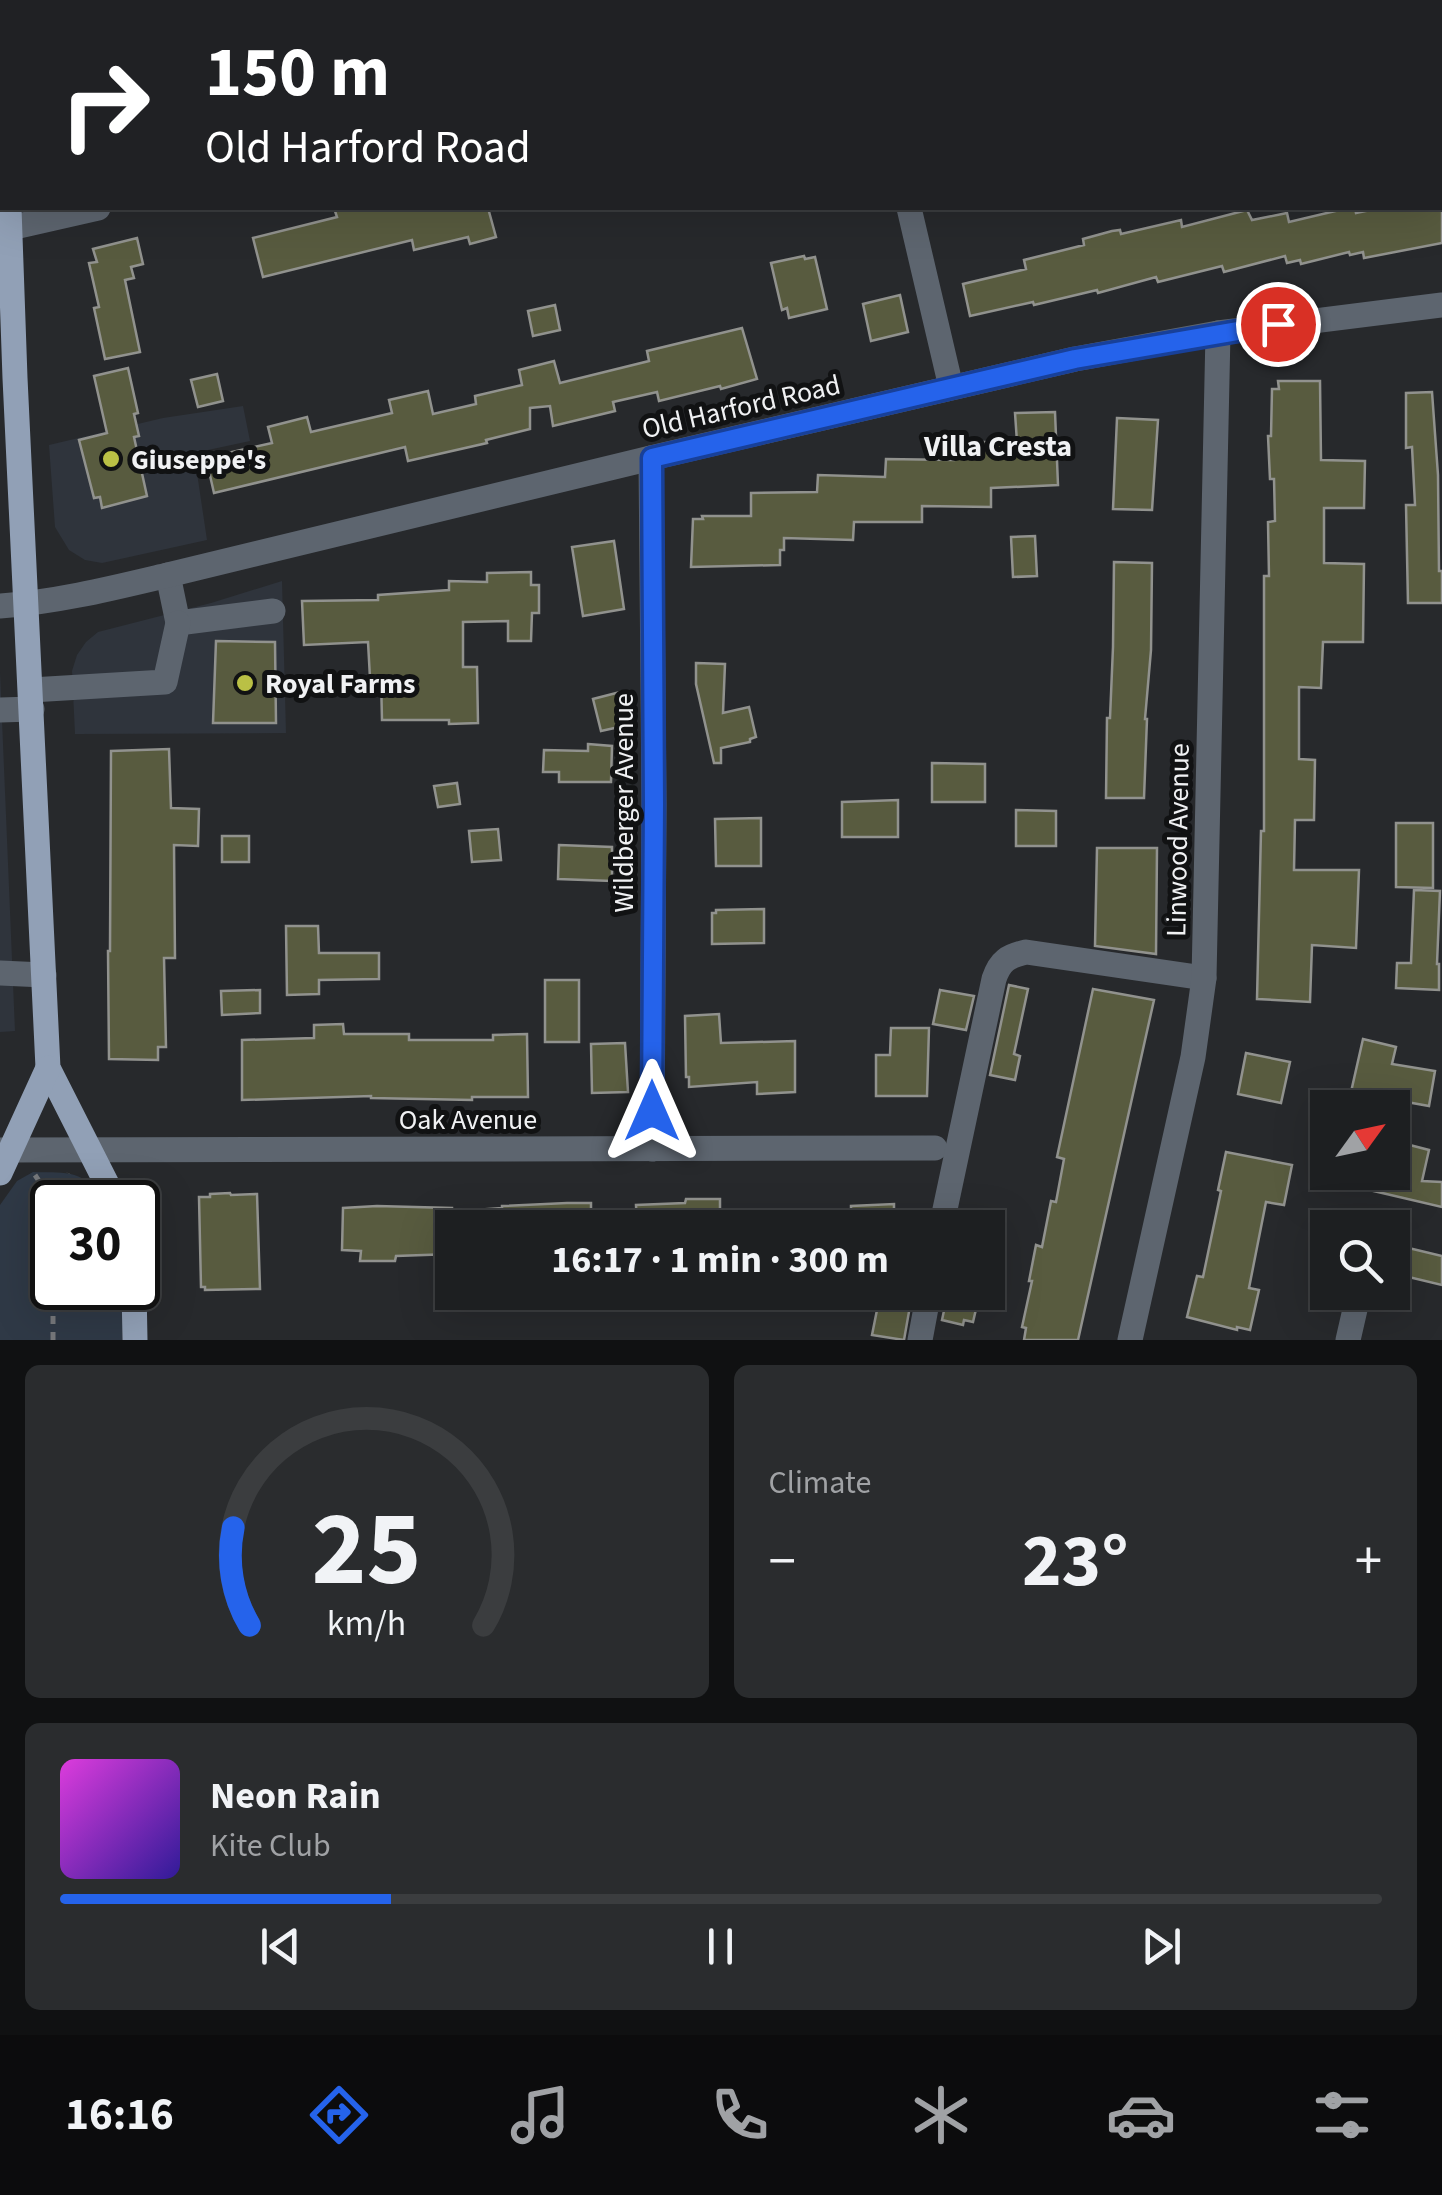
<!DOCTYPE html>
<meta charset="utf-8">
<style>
:root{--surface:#1d1f21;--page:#2a2c2e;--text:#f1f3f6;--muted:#a0a2a5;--line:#3b3d3f;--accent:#2563eb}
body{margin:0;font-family:"Source Sans 3",sans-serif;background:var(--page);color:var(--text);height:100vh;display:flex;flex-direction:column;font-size:38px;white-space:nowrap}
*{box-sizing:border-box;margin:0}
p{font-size:32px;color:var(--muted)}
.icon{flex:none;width:55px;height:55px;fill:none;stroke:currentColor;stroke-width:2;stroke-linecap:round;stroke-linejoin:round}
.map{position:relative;height:1340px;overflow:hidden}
.details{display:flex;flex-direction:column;gap:25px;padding:25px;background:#101112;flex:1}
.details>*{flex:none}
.guide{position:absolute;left:0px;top:0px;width:1442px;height:210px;box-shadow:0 10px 40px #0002,0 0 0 2px var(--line);background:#202124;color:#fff;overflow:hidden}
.needle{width:65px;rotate:57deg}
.tools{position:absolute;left:1310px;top:1090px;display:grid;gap:20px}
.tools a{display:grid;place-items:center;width:100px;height:100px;border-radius:0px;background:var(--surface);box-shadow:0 10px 40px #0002,0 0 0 2px var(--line);font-size:50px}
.speed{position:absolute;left:30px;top:1180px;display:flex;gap:20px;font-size:50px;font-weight:700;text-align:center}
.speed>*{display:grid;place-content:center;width:130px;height:130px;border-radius:50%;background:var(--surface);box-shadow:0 10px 40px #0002,0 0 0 2px var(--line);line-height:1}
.speed .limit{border:5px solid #111;border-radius:15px;background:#fff;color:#111}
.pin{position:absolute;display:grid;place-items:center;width:85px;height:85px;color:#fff;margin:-42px;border:5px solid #fff;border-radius:50%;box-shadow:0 2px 10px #0007}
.me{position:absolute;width:110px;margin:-55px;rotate:0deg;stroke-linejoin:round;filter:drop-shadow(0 0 8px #0008)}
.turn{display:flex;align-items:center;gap:35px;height:210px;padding:0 40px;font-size:45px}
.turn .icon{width:130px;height:130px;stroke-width:2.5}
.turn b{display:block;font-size:70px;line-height:85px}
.big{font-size:75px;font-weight:700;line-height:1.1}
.details .tile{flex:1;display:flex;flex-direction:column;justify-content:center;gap:15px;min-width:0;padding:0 35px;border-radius:15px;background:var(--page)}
.details .dial{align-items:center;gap:0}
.dial svg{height:260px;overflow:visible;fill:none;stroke:var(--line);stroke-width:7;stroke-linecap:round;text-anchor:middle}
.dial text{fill:var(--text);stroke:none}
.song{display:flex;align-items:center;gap:30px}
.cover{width:120px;height:120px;border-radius:15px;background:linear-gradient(135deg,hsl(300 70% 55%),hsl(250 70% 35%))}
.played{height:10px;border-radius:5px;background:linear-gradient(90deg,var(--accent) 25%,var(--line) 25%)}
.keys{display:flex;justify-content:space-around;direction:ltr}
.heat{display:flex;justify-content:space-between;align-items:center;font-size:55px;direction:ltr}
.details .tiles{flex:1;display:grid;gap:25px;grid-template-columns:1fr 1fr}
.tile:last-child{grid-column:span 2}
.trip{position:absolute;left:435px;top:1210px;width:570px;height:100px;border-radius:0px;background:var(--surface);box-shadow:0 10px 40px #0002,0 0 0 2px var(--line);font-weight:700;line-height:100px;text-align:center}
.dock{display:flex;height:160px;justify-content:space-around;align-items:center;background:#0c0c0d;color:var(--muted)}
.dock .icon{width:70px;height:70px}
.dock .active{color:var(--accent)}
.dock b{font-size:45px;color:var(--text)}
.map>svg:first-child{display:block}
.built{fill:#2f343c}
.green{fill:#2f3946}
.building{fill:#585b3f;stroke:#91928e;stroke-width:2.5}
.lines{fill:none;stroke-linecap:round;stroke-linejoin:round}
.path{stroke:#76787b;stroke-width:5;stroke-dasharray:8 8;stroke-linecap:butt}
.minor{stroke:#5d656f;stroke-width:25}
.major{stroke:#91a0b6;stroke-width:25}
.route-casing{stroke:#184099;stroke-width:25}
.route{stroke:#2563eb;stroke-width:18}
.poi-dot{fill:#bac045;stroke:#111213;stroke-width:4}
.labels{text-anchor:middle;stroke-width:10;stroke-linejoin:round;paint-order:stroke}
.street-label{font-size:28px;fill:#f0f1f3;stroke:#111213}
.poi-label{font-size:28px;font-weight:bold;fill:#f0f1f3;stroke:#111213;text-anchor:start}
.neighbourhood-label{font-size:30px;font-weight:bold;fill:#f0f1f3;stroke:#111213}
</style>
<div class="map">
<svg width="1442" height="1340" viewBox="0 0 1442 1340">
<rect width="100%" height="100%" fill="#27292c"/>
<g class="built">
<path d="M243,406L250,441L194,453L207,540L102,563L85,560L69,550L55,527L49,445L163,418Z"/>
<path d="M282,581L286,733L75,734L72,671L77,655L86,642L98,632L211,603Z"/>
<path d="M0,672L15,1031L0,1032Z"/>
</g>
<path class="green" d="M33,1172C70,1173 83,1169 104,1202H52V1288H122V1340H0V1205L17,1181Z"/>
<g class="building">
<path d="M334,208H488L496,237L470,244L468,237L414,250L412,240L263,277L253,238L337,217Z"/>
<path d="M1348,208H1355L1356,213L1380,208H1442V243L1364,258L1363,252L1350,255L1349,252L1301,264L1300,260L1287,263L1285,256L1224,272L1222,266L1158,282L1156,277L1098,293L1097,290L1034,305L1033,302L970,316L963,284L1026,269L1024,260L1084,245L1083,239L1112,231L1120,230L1121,234L1181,220L1182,227L1247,210L1252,220L1287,213L1289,222Z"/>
<path d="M137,238L143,264L131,267L134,278L125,280L140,352L105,359L94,308L99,307L89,263L97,262L93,249Z"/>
<path d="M804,256L805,259L815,257L827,309L789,318L787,308L782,310L771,263Z"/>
<path d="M900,295L908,332L871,341L863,304Z"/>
<path d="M555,305L560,330L533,336L528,311Z"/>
<path d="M742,328L757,379L721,389L720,386L659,401L657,392L613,402L615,411L553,426L550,406L530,408V429L486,440L487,443L408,461L405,447L214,493L206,458L272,443L268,427L307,417L311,432L392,413L389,400L428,391L433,414L476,404L475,396L522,385L519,370L554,361L560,383L649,361L647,351Z"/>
<path d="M128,368L138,413L134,414L139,436L134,437L147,496L102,508L100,497L94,498L79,440L107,433L94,376Z"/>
<path d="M217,374L223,401L198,407L191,380Z"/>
<path d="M1278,381H1320L1321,460L1365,461L1364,508H1324V563L1364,564L1363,642H1323L1321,688L1299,687V759L1315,760L1314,820H1295L1294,870H1359L1356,948L1312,945L1310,1002L1257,999L1261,831H1264V576H1269L1268,522L1275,521L1274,479H1270L1268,436H1271L1272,389H1279Z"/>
<path d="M1432,392L1438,475L1439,571H1442V603H1408L1406,505H1415L1412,447L1406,448V393Z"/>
<path d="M1055,412L1058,485L991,488V507L922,506V522H854L853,540L784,538V550H780V565L691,567L693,519H703L702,516H751V493L817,492L818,475L885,477L886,459L954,460V442H1017L1015,413Z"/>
<path d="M1117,418L1158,420L1152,510L1113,509Z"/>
<path d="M1035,536L1037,576L1013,577L1011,537Z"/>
<path d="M614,541L624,609L583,616L572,547Z"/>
<path d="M1114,562L1152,563L1151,650L1145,719H1147L1144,798H1106L1107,718H1110L1113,647Z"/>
<path d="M531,572V585H539V613H532L531,641H508V621L463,622V667H477L478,723L449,724V720H382L381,678H370L368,642L304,645L302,601L378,600V595L449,590V581L487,582V573Z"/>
<path d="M216,641L275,642L276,723H213Z"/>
<path d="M696,663L725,664L723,713L749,707L756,737L750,739V742L721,748V763H714L696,684Z"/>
<path d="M620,692L628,725L601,731L593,699Z"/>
<path d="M588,744L612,746L611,782H559V772H543L544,750L588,751Z"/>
<path d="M169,749L171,808L199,809L198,846L174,845L175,958H164L166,1047H158V1060L109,1059L108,951H110L111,751Z"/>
<path d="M932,763L985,764V802H932Z"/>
<path d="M457,783L460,804L438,807L434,786Z"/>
<path d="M898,800V837H842V802Z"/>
<path d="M1016,810L1056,811V846H1016Z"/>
<path d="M761,818V866H716L715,819Z"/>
<path d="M1396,823H1433V888L1396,887Z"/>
<path d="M498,829L501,860L472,862L469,831Z"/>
<rect x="222" y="836" width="27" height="26"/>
<path d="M559,845L612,847V881L558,879Z"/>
<path d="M1097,848H1157L1156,954L1095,946Z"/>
<path d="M1414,890L1440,891L1437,964H1439V990L1396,988L1397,963H1411Z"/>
<path d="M764,909V943L712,944V913H716V910Z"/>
<path d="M286,926H318L319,953H379V979L319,980V994L287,995Z"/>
<rect x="545" y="980" width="34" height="62"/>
<path d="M1009,985L1028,989L1014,1054L1020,1056L1015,1080L990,1075Z"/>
<path d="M1093,989L1154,1000L1078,1340H1024L1026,1328L1022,1327L1032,1281H1029L1036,1245L1042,1247L1051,1201L1056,1202L1064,1159L1057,1157Z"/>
<path d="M260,990V1013L222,1015L221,991Z"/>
<path d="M940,990L974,996L966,1030L933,1024Z"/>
<path d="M719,1014L721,1043L795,1041V1092L757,1094V1082L689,1087V1077H686L685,1016Z"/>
<path d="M343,1024L344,1034H409V1040H493V1035L527,1034L528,1097H472V1100L371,1098V1096L242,1100V1040L314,1038V1025Z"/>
<path d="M891,1028H929L927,1096H876V1055H890Z"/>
<path d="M1363,1039L1396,1047L1392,1064L1435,1071L1429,1106L1351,1092Z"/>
<path d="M625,1043L628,1092L592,1093L591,1044Z"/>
<path d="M1246,1053L1290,1062L1281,1103L1238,1094Z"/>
<path d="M1402,1143L1429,1150L1422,1181L1442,1182V1207L1365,1189L1367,1177L1394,1179Z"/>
<path d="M1226,1152L1292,1165L1284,1205L1266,1202L1249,1288L1259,1290L1250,1330L1237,1327V1330L1187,1317L1197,1276L1203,1277L1221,1191L1218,1190Z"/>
<path d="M230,1193L231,1195L257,1194L260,1289L205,1290V1287H201L199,1197H210V1194Z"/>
<path d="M686,1199H720V1228H637L636,1205L685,1203Z"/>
<path d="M567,1203H591V1228H476V1210L502,1208V1206Z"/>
<path d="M894,1204V1228H851V1206Z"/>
<path d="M377,1206L452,1208V1254L396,1256L395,1261H360L361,1251L342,1250L343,1208Z"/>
<path d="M1392,1244L1442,1256V1285L1392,1273Z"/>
<path d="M948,1292H980L973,1322L964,1320L963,1325L942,1320Z"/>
<path d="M879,1300L910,1306L904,1340L872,1335Z"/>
</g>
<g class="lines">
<g class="path">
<path d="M35,1175L53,1202"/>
<path d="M54,1202L68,1173"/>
<path d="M53,1340V1288"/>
</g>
<g class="minor">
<path d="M226,0V2"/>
<path d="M861,0L862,2"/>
<path d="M981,2L992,0"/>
<path d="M1440,8L1442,16"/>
<path d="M909,208L951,387"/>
<path d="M10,228L98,208"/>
<path d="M651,458L654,804L652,1149"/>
<path d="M168,575L178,623L273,611"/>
<path d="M0,606C57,602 113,588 168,575L651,458L1075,359L1218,333L1442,305"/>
<path d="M31,690L165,682L178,623"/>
<path d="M0,710L32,709"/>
<path d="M0,973L44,975"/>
<path d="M0,1150L935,1148"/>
<path d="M941,1228L994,979C1000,961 1008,956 1026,952L1204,978"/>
<path d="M920,1340L929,1292"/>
<path d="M1130,1340L1193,1057L1204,978L1218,333"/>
<path d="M1348,1340L1359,1292"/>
</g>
<g class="major">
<path d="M5,0V2"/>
<path d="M9,208L15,378L48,1068L116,1202"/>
<path d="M0,1173L48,1068"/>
<path d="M134,1288L135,1340"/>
</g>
</g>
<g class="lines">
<defs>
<path id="route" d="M652,1111L654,804L652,458L1075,359L1278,324"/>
</defs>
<use href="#route" class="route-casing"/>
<use href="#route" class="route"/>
</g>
<g class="poi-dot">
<circle cx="111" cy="459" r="10"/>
<circle cx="245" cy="683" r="10"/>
</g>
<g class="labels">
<g class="street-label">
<text transform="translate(741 406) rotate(-13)" y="10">Old Harford Road</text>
<text transform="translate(623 803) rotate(-90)" y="10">Wildberger Avenue</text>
<text transform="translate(1177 840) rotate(-89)" y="10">Linwood Avenue</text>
<text x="468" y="1129">Oak Avenue</text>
</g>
<g class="poi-label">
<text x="131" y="469">Giuseppe's</text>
<text x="265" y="693">Royal Farms</text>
</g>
<g class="neighbourhood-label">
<text x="998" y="456">Villa Cresta</text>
</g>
</g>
</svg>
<div class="tools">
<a><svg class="needle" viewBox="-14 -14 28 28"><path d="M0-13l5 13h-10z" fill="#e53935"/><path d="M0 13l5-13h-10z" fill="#a0a2a5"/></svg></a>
<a><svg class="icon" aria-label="search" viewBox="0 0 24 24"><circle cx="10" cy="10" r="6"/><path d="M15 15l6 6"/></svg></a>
</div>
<div class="speed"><div class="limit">30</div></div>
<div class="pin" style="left:1278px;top:324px;background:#d93025"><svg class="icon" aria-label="arrive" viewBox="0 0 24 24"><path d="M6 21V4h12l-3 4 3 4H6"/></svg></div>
<svg class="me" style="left:652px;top:1111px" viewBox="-20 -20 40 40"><path d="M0-17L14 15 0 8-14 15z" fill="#2563eb" stroke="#fff" stroke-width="4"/></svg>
<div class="trip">16:17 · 1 min · 300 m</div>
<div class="guide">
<div class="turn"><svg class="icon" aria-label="right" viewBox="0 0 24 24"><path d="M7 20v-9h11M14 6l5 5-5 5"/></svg><div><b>150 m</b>Old Harford Road</div></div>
</div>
</div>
<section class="details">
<div class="tiles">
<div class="tile dial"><svg viewBox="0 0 100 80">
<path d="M14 69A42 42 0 1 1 86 69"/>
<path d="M14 69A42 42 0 0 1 9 39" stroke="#2563eb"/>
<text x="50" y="56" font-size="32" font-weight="700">25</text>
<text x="50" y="72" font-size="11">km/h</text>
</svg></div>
<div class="tile"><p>Climate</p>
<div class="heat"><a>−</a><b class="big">23°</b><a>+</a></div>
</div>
<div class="tile">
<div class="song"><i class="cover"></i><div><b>Neon Rain</b><p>Kite Club</p></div></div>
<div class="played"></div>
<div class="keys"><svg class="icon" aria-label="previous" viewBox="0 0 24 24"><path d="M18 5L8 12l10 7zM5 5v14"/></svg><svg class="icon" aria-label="pause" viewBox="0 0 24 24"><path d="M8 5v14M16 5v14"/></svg><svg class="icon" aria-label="next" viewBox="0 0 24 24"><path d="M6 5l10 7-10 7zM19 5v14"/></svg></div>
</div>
</div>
</section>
<nav class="dock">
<b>16:16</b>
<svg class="icon active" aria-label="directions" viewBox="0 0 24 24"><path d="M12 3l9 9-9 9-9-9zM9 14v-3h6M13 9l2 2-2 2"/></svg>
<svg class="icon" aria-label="music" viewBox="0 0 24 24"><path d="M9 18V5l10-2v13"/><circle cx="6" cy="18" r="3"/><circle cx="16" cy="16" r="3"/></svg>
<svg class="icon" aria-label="phone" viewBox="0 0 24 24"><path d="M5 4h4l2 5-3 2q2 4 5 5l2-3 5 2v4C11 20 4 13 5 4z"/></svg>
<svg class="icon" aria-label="climate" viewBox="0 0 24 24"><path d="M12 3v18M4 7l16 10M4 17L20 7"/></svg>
<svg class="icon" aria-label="car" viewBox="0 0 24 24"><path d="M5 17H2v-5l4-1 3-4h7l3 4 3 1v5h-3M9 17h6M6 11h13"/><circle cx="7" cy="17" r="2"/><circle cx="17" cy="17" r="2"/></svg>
<svg class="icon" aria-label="filters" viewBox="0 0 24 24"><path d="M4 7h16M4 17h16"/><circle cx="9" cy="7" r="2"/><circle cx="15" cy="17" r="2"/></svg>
</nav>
